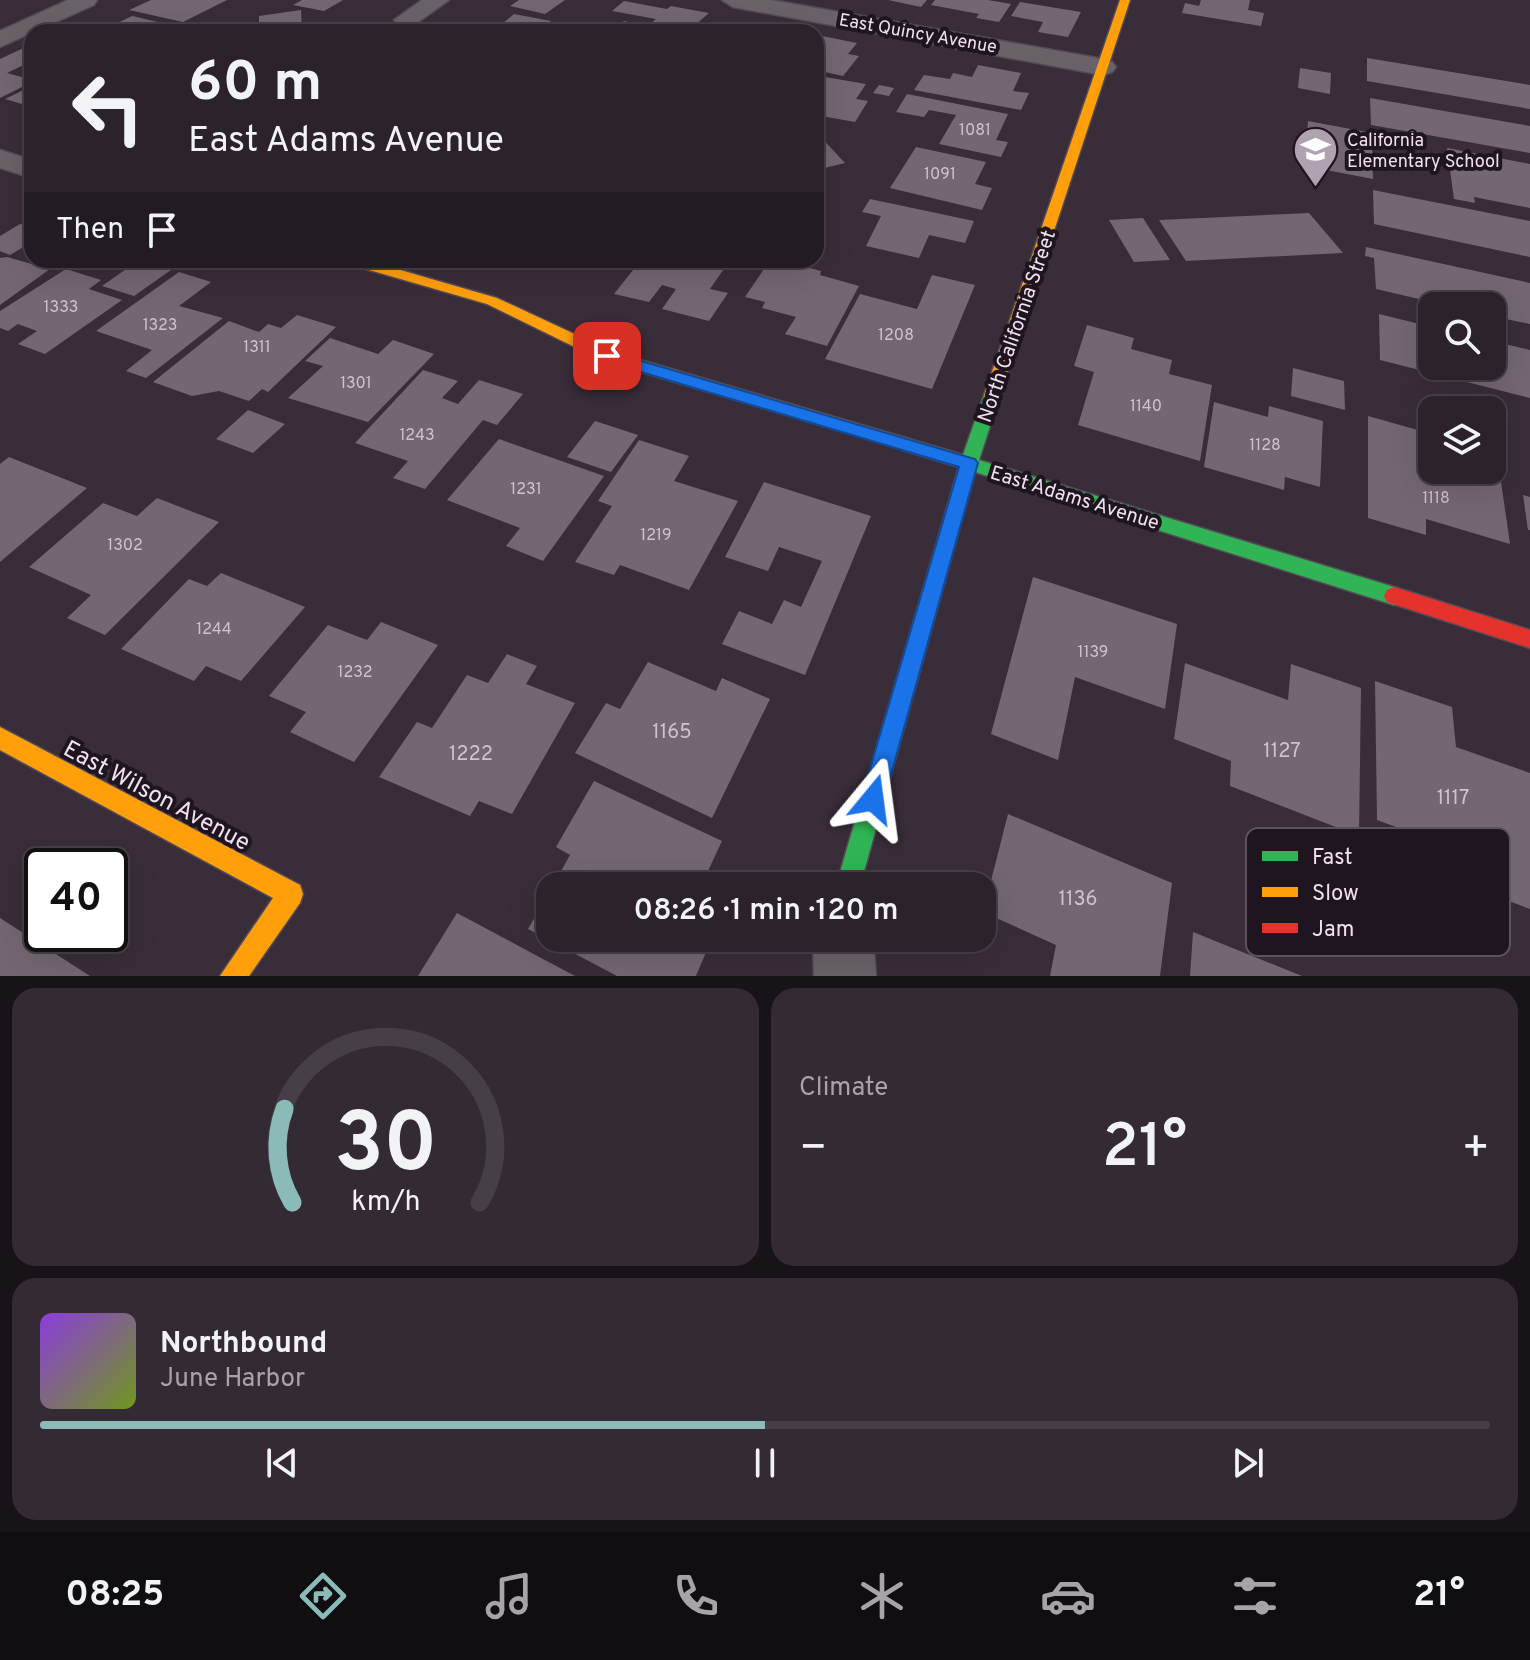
<!DOCTYPE html>
<meta charset="utf-8">
<style>
:root{--surface:#2b222c;--page:#332a34;--text:#f1f3f6;--muted:#a6a4a9;--line:#473f48;--accent:#8bbbb9}
body{margin:0;font-family:Overpass,sans-serif;background:var(--page);color:var(--text);height:100vh;display:flex;flex-direction:column;font-size:30px;white-space:nowrap}
*{box-sizing:border-box;margin:0}
p{font-size:26px;color:var(--muted)}
.icon{flex:none;width:44px;height:44px;fill:none;stroke:currentColor;stroke-width:2;stroke-linecap:round;stroke-linejoin:round}
.map{position:relative;height:976px;overflow:hidden}
.drawer{display:flex;flex-direction:column;gap:12px;padding:12px;background:#181318;flex:1}
.drawer>*{flex:none}
.hud{position:absolute;left:24px;top:24px;width:800px;height:244px;border-radius:24px;box-shadow:0 8px 32px #0002,0 0 0 2px var(--line);background:#2b222c;color:var(--text);overflow:hidden}
.controls{position:absolute;left:1418px;top:292px;display:grid;gap:16px}
.controls a{display:grid;place-items:center;width:88px;height:88px;border-radius:16px;background:var(--surface);box-shadow:0 8px 32px #0002,0 0 0 2px var(--line);font-size:40px}
.speed{position:absolute;left:24px;top:848px;display:flex;gap:16px;font-size:40px;font-weight:700;text-align:center}
.speed>*{display:grid;place-content:center;width:104px;height:104px;border-radius:50%;background:var(--surface);box-shadow:0 8px 32px #0002,0 0 0 2px var(--line);line-height:1}
.speed .limit{border:4px solid #111;border-radius:12px;background:#fff;color:#111}
.pin{position:absolute;display:grid;place-items:center;width:68px;height:68px;color:#fff;margin:-34px;border-radius:16px;box-shadow:0 4px 12px #0006}
.me{position:absolute;width:88px;margin:-44px;rotate:16deg;stroke-linejoin:round;filter:drop-shadow(0 0 6px #0008)}
.turn{display:flex;align-items:center;gap:28px;height:168px;padding:0 32px;font-size:36px}
.turn .icon{width:104px;height:104px;stroke-width:2.5}
.turn b{display:block;font-size:56px;line-height:68px}
.then{display:flex;align-items:center;height:76px;padding:0 32px;background:#0003;gap:16px;font-size:30px}
.big{font-size:60px;font-weight:600;line-height:1.1}
.drawer .widget{flex:1;display:flex;flex-direction:column;justify-content:center;gap:12px;min-width:0;padding:0 28px;border-radius:24px;background:var(--page)}
.drawer .dial{align-items:center;gap:0}
.dial svg{height:208px;overflow:visible;fill:none;stroke:var(--line);stroke-width:7;stroke-linecap:round;text-anchor:middle}
.dial text{fill:var(--text);stroke:none}
.song{display:flex;align-items:center;gap:24px}
.cover{width:96px;height:96px;border-radius:12px;background:linear-gradient(135deg,hsl(270 70% 55%),hsl(80 70% 35%))}
.played{height:8px;border-radius:4px;background:linear-gradient(90deg,var(--accent) 50%,var(--line) 50%)}
.keys{display:flex;justify-content:space-around;direction:ltr}
.heat{display:flex;justify-content:space-between;align-items:center;font-size:44px;direction:ltr}
.drawer .tiles{flex:1;display:grid;gap:12px;grid-template-columns:1fr 1fr}
.widget:last-child{grid-column:span 2}
.trip{position:absolute;left:536px;top:872px;width:460px;height:80px;border-radius:24px;background:var(--surface);box-shadow:0 8px 32px #0002,0 0 0 2px var(--line);font-weight:600;line-height:80px;text-align:center}
.tabs{display:flex;height:128px;justify-content:space-around;align-items:center;background:#110e12;color:var(--muted)}
.tabs .icon{width:56px;height:56px}
.tabs .selected{color:var(--accent)}
.tabs b{font-size:36px;color:var(--text)}
.map>svg:first-child{display:block}
.building{fill:#746774}
.lines{fill:none;stroke-linecap:round;stroke-linejoin:round}
.street-casing{stroke:#554b56;stroke-width:3}
.fast-casing{stroke:#554b56;stroke-width:3}
.slow-casing{stroke:#554b56;stroke-width:3}
.jam-casing{stroke:#554b56;stroke-width:3}
.street{fill:#696369;fill-rule:evenodd}
.fast{fill:#30b455;fill-rule:evenodd}
.slow{fill:#ff9f0a;fill-rule:evenodd}
.jam{fill:#e5322d;fill-rule:evenodd}
.route{fill:#1a73e8;stroke:#114b97;stroke-width:2}
.labels{text-anchor:middle;stroke-width:8;stroke-linejoin:round;paint-order:stroke}
.number-label{font-size:16px;fill:#d1c2d1}
.far-street-label{font-size:18px;fill:#f0e1f0;stroke:#1f1520}
.far-poi-label{font-size:18px;fill:#f0e1f0;stroke:#1f1520;text-anchor:start}
.street-label{font-size:20px;fill:#f0e1f0;stroke:#1f1520}
.near-number-label{font-size:20px;fill:#d1c2d1}
.near-street-label{font-size:24px;fill:#f0e1f0;stroke:#1f1520}
.key{fill:#1f1520;stroke:#5e525e;stroke-width:2}
.key-label{font-size:22px;fill:#f0e1f0}
</style>
<div class="map">
<svg width="1530" height="976" viewBox="0 0 1530 976">
<rect width="100%" height="100%" fill="#392d3a"/>
<g class="building">
<path d="M151,0H227L183,22L129,10Z"/>
<path d="M302,0H343L324,11L293,5Z"/>
<path d="M519,0H565L545,14L510,6Z"/>
<path d="M888,0H927L921,7Z"/>
<path d="M935,0H988L1011,4L999,22L976,18L979,14L931,5Z"/>
<path d="M1201,0H1250L1248,10L1264,13L1261,26L1182,13L1185,3L1199,6Z"/>
<path d="M624,1L667,9L671,6L709,13L687,32H629L614,29L624,21L648,26L656,19L612,11Z"/>
<path d="M1020,2L1081,12L1068,37L1038,32L1043,22L1011,16Z"/>
<path d="M301,10L302,32H259V16Z"/>
<path d="M514,14L551,21L537,32H478L492,22L502,24Z"/>
<path d="M132,16L175,26L162,32H77L94,24L109,27Z"/>
<path d="M817,35L857,43L848,54L859,56L843,76L816,70Z"/>
<path d="M30,45L32,61L7,73L32,80V82L0,98V59Z"/>
<path d="M1367,58L1530,85V109L1367,81Z"/>
<path d="M978,65L1021,73L1013,91L1029,93L1021,110L914,90L924,75L950,79L953,73L972,77Z"/>
<path d="M1300,68L1331,73L1330,94L1298,88Z"/>
<path d="M825,77L866,84L856,99L868,101L855,122L816,115V88Z"/>
<path d="M879,85L894,88L889,96L873,93Z"/>
<path d="M32,86V107L5,99Z"/>
<path d="M907,94L1008,114L996,140L1008,142L1001,157L939,144L956,115L929,110L924,117L896,112Z"/>
<path d="M1370,98L1530,126V153L1371,125Z"/>
<path d="M1308,121L1372,133L1373,179L1305,166Z"/>
<path d="M816,132L845,163L816,170Z"/>
<path d="M916,147L986,162L975,184L992,188L982,210L890,188Z"/>
<path d="M1447,148L1530,164V208L1474,197L1475,203L1454,199Z"/>
<path d="M1373,190L1530,221V257L1374,224Z"/>
<path d="M870,199L974,221L965,243L929,235L919,258L866,246L881,216L862,212Z"/>
<path d="M1309,213L1343,253L1186,261L1159,220Z"/>
<path d="M1143,218L1170,260L1134,262L1109,220Z"/>
<path d="M20,224L32,226V242L10,255L0,251V236Z"/>
<path d="M1366,247L1530,283V324L1492,316V306H1449L1376,289L1374,258L1365,256Z"/>
<path d="M7,257L50,269L0,305V258Z"/>
<path d="M139,260L171,270L134,296L102,286Z"/>
<path d="M641,260H730L710,289L728,293L709,321L662,309L676,289L662,285L649,302L614,294Z"/>
<path d="M770,260H797L794,264L821,271L820,275L859,286L827,346L785,334L796,317L762,308L765,302L745,297Z"/>
<path d="M66,269L101,280L89,289L122,300L45,354L18,344L37,331L18,324L8,331L0,328V311Z"/>
<path d="M179,272L211,282L179,306L223,318L146,378L126,371L152,350L96,331Z"/>
<path d="M932,275L975,285L932,389L825,359L860,294L917,309Z"/>
<path d="M1379,314L1432,327V366H1492V341L1530,350V398L1380,360Z"/>
<path d="M297,315L336,327L268,392L262,389L249,401L219,391L192,396L153,382L229,321L259,332L268,324L281,328Z"/>
<path d="M1087,325L1134,338L1131,349L1172,360L1169,374L1212,385L1200,461L1078,425L1094,372L1074,366Z"/>
<path d="M330,338L378,354L393,340L434,354L368,422L288,398L323,366L305,361Z"/>
<path d="M1293,368L1344,381L1345,410L1291,396Z"/>
<path d="M423,370L458,381L442,398L458,404L479,380L523,394L497,425L483,420L425,489L393,478L408,461L355,443Z"/>
<path d="M1214,402L1268,417L1269,406L1323,421L1320,487L1285,477L1284,490L1204,467Z"/>
<path d="M248,410L285,424L253,453L216,439Z"/>
<path d="M1368,416L1432,434V470H1481L1500,475L1510,544L1426,519V535L1368,518Z"/>
<path d="M595,421L638,435L611,472L567,457Z"/>
<path d="M499,439L604,476L543,561L506,546L520,528L447,500Z"/>
<path d="M639,440L689,456L674,481L738,501L689,590L620,565L614,575L575,562L612,506L598,501Z"/>
<path d="M9,457L87,488L0,562V464Z"/>
<path d="M764,482L871,516L805,675L722,644L739,611L772,624L784,600L801,607L822,561L779,547L768,571L725,557Z"/>
<path d="M1523,495L1530,497V530H1528Z"/>
<path d="M157,498L219,522L105,635L67,618L91,595L29,567L103,503L137,516Z"/>
<path d="M221,573L305,607L241,681L206,666L194,681L121,649L189,579L207,586Z"/>
<path d="M1033,577L1177,624L1165,709L1075,677L1058,760L991,734Z"/>
<path d="M381,622L438,645L354,762L290,732L306,712L269,696L328,625L367,640Z"/>
<path d="M507,654L537,666L526,684L575,703L512,814L479,801L470,816L379,777L417,722L432,728L467,675L488,683Z"/>
<path d="M648,662L716,691L722,678L770,699L712,818L575,753L606,703L620,709Z"/>
<path d="M1185,663L1288,700L1291,664L1361,688L1359,836L1230,786L1231,761L1174,739Z"/>
<path d="M1375,681L1452,707L1456,747L1530,773V909L1416,865L1415,834L1377,820Z"/>
<path d="M594,781L722,841L701,886H553L570,855L556,847Z"/>
<path d="M1008,814L1172,883L1160,976H1050L1056,945L983,912Z"/>
<path d="M550,891V938H712L696,976H617L528,929Z"/>
<path d="M457,913L575,976H418Z"/>
<path d="M0,918L90,976H0Z"/>
<path d="M1193,932L1302,976H1190Z"/>
</g>
<g class="lines">
<defs>
<g id="street">
<path d="M68,0H97L94,5L0,47V31Z"/>
<path d="M422,0H449L414,25H398L394,20Z"/>
<path d="M722,0H771L1103,59L1112,62L1116,67L1112,72L1103,75L733,7Z"/>
<path d="M0,150L32,160V178L0,168Z"/>
<path d="M813,938H873L876,976H814Z"/>
</g>
<path id="fast" d="M992,389L1000,395L979,460L1394,587L1401,590L1404,596L1401,602L1394,605L975,472L860,886H836L959,467L903,450L900,445L909,439L963,455L984,395Z"/>
<g id="slow">
<path d="M1120,0H1130L1000,395L992,401L986,399L984,395Z"/>
<path d="M343,260H366L497,298L613,352L909,439L918,445L909,451L601,360L487,304L345,263Z"/>
<path d="M0,727L300,885L303,894L300,903L249,976H220L273,898L0,750Z"/>
</g>
<path id="jam" d="M1394,587L1530,630V648L1387,602L1384,596L1387,590Z"/>
</defs>
<use href="#street" class="street-casing"/>
<use href="#fast" class="fast-casing"/>
<use href="#slow" class="slow-casing"/>
<use href="#jam" class="jam-casing"/>
<use href="#street" class="street"/>
<use href="#fast" class="fast"/>
<use href="#slow" class="slow"/>
<use href="#jam" class="jam"/>
</g>
<path class="route" d="M607,351L975,459L978,463L882,807L873,811L865,807L861,799L959,467L601,360L599,356Z"/>
<defs>
<symbol id="school-pin" viewBox="-11 -11 22 30"><path d="M0 17L-7.5 6A9.5 9.5 0 1 1 7.5 6Z" fill="#b0a2b0" stroke="#1f1520"/><path d="M0-5L7-2L0 1L-7-2ZM-4 1L0 2.5L4 1V4Q0 6-4 4Z" fill="#fff"/></symbol>
</defs>
<g fill-rule="evenodd">
<use href="#school-pin" x="1290" y="124" width="51" height="69"/>
</g>
<g class="labels">
<g class="number-label">
<text x="975" y="135">1081</text>
<text x="940" y="179">1091</text>
<text x="61" y="312">1333</text>
<text x="160" y="330">1323</text>
<text x="896" y="340">1208</text>
<text x="257" y="352">1311</text>
<text x="356" y="388">1301</text>
<text x="1146" y="411">1140</text>
<text x="417" y="440">1243</text>
<text x="1265" y="450">1128</text>
<text x="526" y="494">1231</text>
<text x="1436" y="503">1118</text>
<text x="656" y="540">1219</text>
<text x="125" y="550">1302</text>
<text x="214" y="634">1244</text>
<text x="1093" y="657">1139</text>
<text x="355" y="677">1232</text>
</g>
<g class="far-street-label">
<text transform="translate(918 33) rotate(10)" y="6">East Quincy Avenue</text>
</g>
<g class="far-poi-label">
<text x="1347" y="146">California<tspan x="1347" dy="21">Elementary School</tspan></text>
</g>
<g class="street-label">
<text transform="translate(1016 326) rotate(-71)" y="7">North California Street</text>
<text transform="translate(1075 497) rotate(17)" y="7">East Adams Avenue</text>
</g>
<g class="near-number-label">
<text x="672" y="738">1165</text>
<text x="1282" y="757">1127</text>
<text x="471" y="760">1222</text>
<text x="1453" y="804">1117</text>
<text x="1078" y="905">1136</text>
</g>
<g class="near-street-label">
<text transform="translate(157 795) rotate(28)" y="8">East Wilson Avenue</text>
</g>
</g>
<rect x="1246" y="828" width="264" height="128" rx="12" class="key"/>
<rect x="1262" y="851" width="36" height="10" fill="#30b455"/>
<rect x="1262" y="887" width="36" height="10" fill="#ff9f0a"/>
<rect x="1262" y="923" width="36" height="10" fill="#e5322d"/>
<g class="key-label">
<text x="1312" y="864">Fast</text>
<text x="1312" y="900">Slow</text>
<text x="1312" y="936">Jam</text>
</g>
</svg>
<div class="controls">
<a><svg class="icon" aria-label="search" viewBox="0 0 24 24"><circle cx="10" cy="10" r="6"/><path d="M15 15l6 6"/></svg></a>
<a><svg class="icon" aria-label="layers" viewBox="0 0 24 24"><path d="M12 4l9 5-9 5-9-5zM3 14l9 5 9-5"/></svg></a>
</div>
<div class="speed"><div class="limit">40</div></div>
<div class="pin" style="left:607px;top:356px;background:#d93025"><svg class="icon" aria-label="arrive" viewBox="0 0 24 24"><path d="M6 21V4h12l-3 4 3 4H6"/></svg></div>
<svg class="me" style="left:873px;top:799px" viewBox="-20 -20 40 40"><path d="M0-17L14 15 0 8-14 15z" fill="#1a73e8" stroke="#fff" stroke-width="4"/></svg>
<div class="trip">08:26 · 1 min · 120 m</div>
<div class="hud">
<div class="turn"><svg class="icon" aria-label="left" viewBox="0 0 24 24"><path d="M17 20v-9H6M10 6l-5 5 5 5"/></svg><div><b>60 m</b>East Adams Avenue</div></div>
<div class="then">Then<svg class="icon" aria-label="arrive" viewBox="0 0 24 24"><path d="M6 21V4h12l-3 4 3 4H6"/></svg></div>
</div>
</div>
<section class="drawer">
<div class="tiles">
<div class="widget dial"><svg viewBox="0 0 100 80">
<path d="M14 69A42 42 0 1 1 86 69"/>
<path d="M14 69A42 42 0 0 1 11 33" stroke="#8bbbb9"/>
<text x="50" y="56" font-size="32" font-weight="700">30</text>
<text x="50" y="72" font-size="11">km/h</text>
</svg></div>
<div class="widget"><p>Climate</p>
<div class="heat"><a>−</a><b class="big">21°</b><a>+</a></div>
</div>
<div class="widget">
<div class="song"><i class="cover"></i><div><b>Northbound</b><p>June Harbor</p></div></div>
<div class="played"></div>
<div class="keys"><svg class="icon" aria-label="previous" viewBox="0 0 24 24"><path d="M18 5L8 12l10 7zM5 5v14"/></svg><svg class="icon" aria-label="pause" viewBox="0 0 24 24"><path d="M8 5v14M16 5v14"/></svg><svg class="icon" aria-label="next" viewBox="0 0 24 24"><path d="M6 5l10 7-10 7zM19 5v14"/></svg></div>
</div>
</div>
</section>
<nav class="tabs">
<b>08:25</b>
<svg class="icon selected" aria-label="directions" viewBox="0 0 24 24"><path d="M12 3l9 9-9 9-9-9zM9 14v-3h6M13 9l2 2-2 2"/></svg>
<svg class="icon" aria-label="music" viewBox="0 0 24 24"><path d="M9 18V5l10-2v13"/><circle cx="6" cy="18" r="3"/><circle cx="16" cy="16" r="3"/></svg>
<svg class="icon" aria-label="phone" viewBox="0 0 24 24"><path d="M5 4h4l2 5-3 2q2 4 5 5l2-3 5 2v4C11 20 4 13 5 4z"/></svg>
<svg class="icon" aria-label="climate" viewBox="0 0 24 24"><path d="M12 3v18M4 7l16 10M4 17L20 7"/></svg>
<svg class="icon" aria-label="car" viewBox="0 0 24 24"><path d="M5 17H2v-5l4-1 3-4h7l3 4 3 1v5h-3M9 17h6M6 11h13"/><circle cx="7" cy="17" r="2"/><circle cx="17" cy="17" r="2"/></svg>
<svg class="icon" aria-label="filters" viewBox="0 0 24 24"><path d="M4 7h16M4 17h16"/><circle cx="9" cy="7" r="2"/><circle cx="15" cy="17" r="2"/></svg>
<b>21°</b>
</nav>
